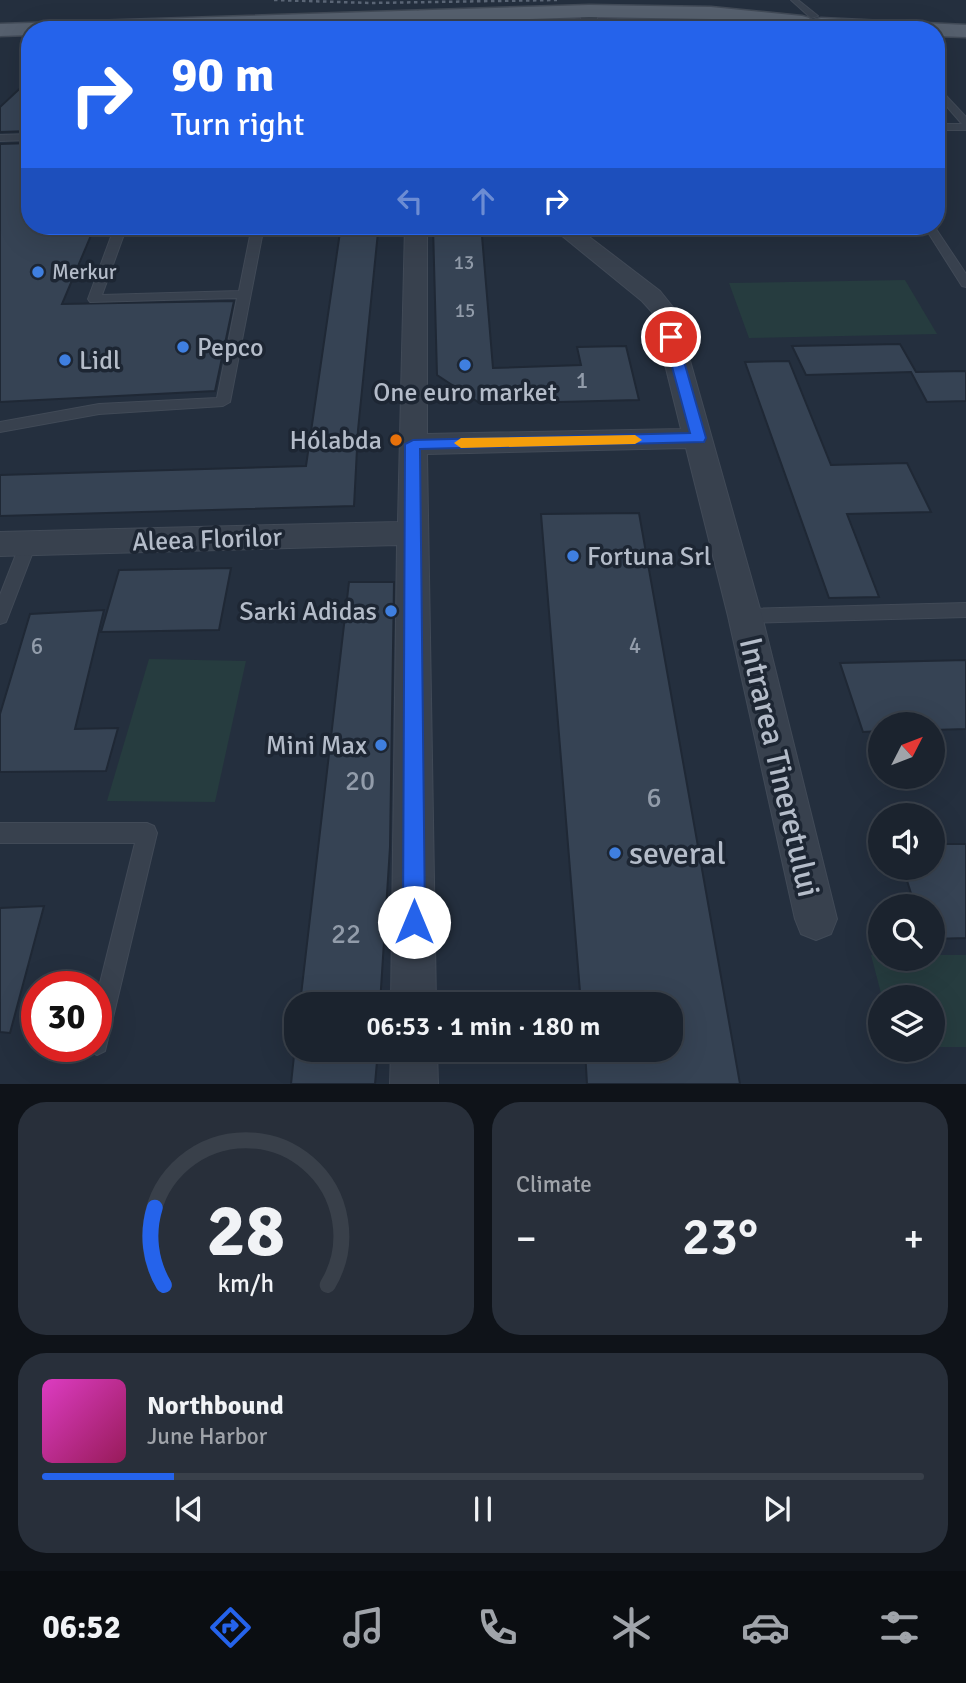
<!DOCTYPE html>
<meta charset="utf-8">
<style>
:root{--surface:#1b232e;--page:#282f3a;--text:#f1f3f6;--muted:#a0a4aa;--line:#39404a;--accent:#2563eb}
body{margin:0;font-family:Signika,sans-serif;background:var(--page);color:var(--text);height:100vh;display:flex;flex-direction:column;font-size:26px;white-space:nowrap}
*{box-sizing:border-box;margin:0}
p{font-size:23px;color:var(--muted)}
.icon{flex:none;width:38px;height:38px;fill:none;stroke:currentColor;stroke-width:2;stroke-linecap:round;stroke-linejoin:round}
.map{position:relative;height:1084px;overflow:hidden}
.details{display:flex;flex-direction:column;gap:18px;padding:18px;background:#0f1319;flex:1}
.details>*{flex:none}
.top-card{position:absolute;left:21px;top:21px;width:924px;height:214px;border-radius:28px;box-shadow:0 7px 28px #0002,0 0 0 2px var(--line);background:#2563eb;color:#fff;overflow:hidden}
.needle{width:46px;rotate:48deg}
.fabs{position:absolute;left:868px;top:712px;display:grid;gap:14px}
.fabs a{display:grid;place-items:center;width:77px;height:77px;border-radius:50%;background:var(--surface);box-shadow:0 7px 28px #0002,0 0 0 2px var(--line);font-size:35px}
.speed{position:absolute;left:21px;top:971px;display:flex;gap:14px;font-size:35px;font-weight:700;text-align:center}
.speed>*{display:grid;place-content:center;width:91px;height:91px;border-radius:50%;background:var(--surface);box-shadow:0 7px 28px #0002,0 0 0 2px var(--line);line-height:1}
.speed .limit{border:10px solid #d22;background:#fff;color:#111}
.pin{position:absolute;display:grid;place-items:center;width:60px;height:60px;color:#fff;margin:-30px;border:4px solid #fff;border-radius:50%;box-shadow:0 2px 7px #0007}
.me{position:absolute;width:77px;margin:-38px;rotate:0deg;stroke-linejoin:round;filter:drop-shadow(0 0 5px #0008)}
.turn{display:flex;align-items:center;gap:24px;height:147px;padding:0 35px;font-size:32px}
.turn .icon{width:91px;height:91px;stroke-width:2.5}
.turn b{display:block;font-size:49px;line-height:60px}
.lanes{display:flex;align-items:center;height:66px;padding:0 35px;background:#0003;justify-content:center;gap:35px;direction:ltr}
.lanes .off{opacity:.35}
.big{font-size:52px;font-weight:600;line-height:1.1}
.details .card{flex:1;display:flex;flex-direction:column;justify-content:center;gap:10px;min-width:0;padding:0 24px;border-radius:28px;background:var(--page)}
.details .dial{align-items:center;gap:0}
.dial svg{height:182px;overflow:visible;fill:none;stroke:var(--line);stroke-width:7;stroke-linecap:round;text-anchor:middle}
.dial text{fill:var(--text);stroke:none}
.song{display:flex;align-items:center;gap:21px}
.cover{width:84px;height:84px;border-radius:10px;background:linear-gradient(135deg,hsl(310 70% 55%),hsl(330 70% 35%))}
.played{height:7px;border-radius:4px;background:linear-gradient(90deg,var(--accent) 15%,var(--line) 15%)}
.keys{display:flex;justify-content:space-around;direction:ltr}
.heat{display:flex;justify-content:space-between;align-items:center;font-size:38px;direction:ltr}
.details .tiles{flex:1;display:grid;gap:18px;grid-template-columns:1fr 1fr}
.card:last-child{grid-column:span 2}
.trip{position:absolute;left:284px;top:992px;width:399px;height:70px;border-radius:28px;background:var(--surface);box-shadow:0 7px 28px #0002,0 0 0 2px var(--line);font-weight:600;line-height:70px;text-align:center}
.menu{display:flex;height:112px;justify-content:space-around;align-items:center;background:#0b0e12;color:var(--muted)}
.menu .icon{width:49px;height:49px}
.menu .current{color:var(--accent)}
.menu b{font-size:32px;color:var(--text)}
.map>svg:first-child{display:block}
.green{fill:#263c3f}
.building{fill:#364354;stroke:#1f2835;stroke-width:2}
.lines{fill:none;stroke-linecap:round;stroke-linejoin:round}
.lane-casing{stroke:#414a57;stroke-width:2}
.street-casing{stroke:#414a57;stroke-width:2}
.primary-casing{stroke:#414a57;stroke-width:3}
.lane{fill:#38414e;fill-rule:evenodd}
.street{fill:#38414e;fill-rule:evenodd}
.primary{fill:#56606e;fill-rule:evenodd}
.rail{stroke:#5a6575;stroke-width:2.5;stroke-dasharray:3.5 3.5;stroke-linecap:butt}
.route{fill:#2563eb;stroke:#184099;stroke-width:2}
.slow{fill:#f59e0b}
.shop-dot{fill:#3f7fe0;stroke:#1d2633;stroke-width:2.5}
.food-dot{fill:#e8710a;stroke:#1d2633;stroke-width:2.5}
.labels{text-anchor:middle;stroke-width:7;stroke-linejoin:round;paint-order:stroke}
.far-number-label{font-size:19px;fill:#929caa}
.far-poi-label{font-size:21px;fill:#b4bcc9;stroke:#1d2633;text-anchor:start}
.number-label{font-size:23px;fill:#929caa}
.poi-label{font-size:26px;fill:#b4bcc9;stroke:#1d2633;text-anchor:start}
.street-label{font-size:26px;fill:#b4bcc9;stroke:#1d2633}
.near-number-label{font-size:28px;fill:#929caa}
.near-street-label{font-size:32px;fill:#b4bcc9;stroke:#1d2633}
.near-poi-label{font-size:32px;fill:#b4bcc9;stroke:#1d2633;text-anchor:start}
</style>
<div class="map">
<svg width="966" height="1085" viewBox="0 0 966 1085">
<rect width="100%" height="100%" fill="#242f3e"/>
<g class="green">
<path d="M905,280L937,334L749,338L729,283Z"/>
<path d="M149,659L246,661L215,802L107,801Z"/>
<path d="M871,955H880V959H933V955H966V1047H933V998L882,997Z"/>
</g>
<g class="building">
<path d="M30,79V131L0,132V107Z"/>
<path d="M30,143V226H95L62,304L234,301L215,391L0,402V144Z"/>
<path d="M433,226H469L470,236H482L493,368L581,365L577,347L626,346L639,400L481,404L437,375Z"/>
<path d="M340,232H378L358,430L354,506L0,516V475L306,466Z"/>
<path d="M900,344L916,372L966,371V401L927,402L911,372L806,375L792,346Z"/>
<path d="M789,361L831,465L907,463L931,512L847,514L879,597L829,598L745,362Z"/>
<path d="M639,513L740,1084H587L585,1050H670V1004H581L541,514Z"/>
<path d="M231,568L219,630L101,632L119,570Z"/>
<path d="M349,582H394L390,847L380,1004H300Z"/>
<path d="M104,610L75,729L118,728L106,771L0,772V714L30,614Z"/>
<path d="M966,660V729L933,730V724H880V731L863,732L840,663Z"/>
<path d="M933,844H966V938L933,939V906H915L903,868H933Z"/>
<path d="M44,906L10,1033L0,1032V908Z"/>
<path d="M296,1037V1050H378L375,1084H291Z"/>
</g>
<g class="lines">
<defs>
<g id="lane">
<path d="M791,0H798L818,16L811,18Z"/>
<path d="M936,85L966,117V130H936V124H962L936,94Z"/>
<path d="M30,134V140L0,141V135Z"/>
<path d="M115,226H127L102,295L239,291L252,226H264L230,402L223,406L99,414L0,432V422L99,404L217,398L237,298L90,302L88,299Z"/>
<path d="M924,226H934L966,274V287L962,286Z"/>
<path d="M28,538L34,540L36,544L8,617L6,622L0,624V595L20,544L22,540Z"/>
<path d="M966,603V617L745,623L739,621L737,616L739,611L745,609Z"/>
<path d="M0,823H147L154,826L157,833L105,1051L97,1055L89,1051L87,1046H96V999L135,843H0Z"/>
</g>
<g id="street">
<path d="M589,6L597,11V30H581V11Z"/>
<path d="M418,10L426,15V30H410V15Z"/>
<path d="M805,19L825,30L799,27L797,24Z"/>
<path d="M405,226H427V434L681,429L652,312L642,301L550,226H575L660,291L676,311L762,616L837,919L831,934L816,940L801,934L795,919L728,616L686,448L427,454L436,1004H391L397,545L0,556V532L398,522Z"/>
<path d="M391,1050H437L438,1085H390Z"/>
</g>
<g id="primary">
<path d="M589,5L711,7L802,16L809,18L812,22L809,26L802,28L711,19L589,17L193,30H30V35L0,36V24Z"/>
<path d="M821,18L966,25V37L936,36V30L814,28L811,24L814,20Z"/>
</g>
</defs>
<use href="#lane" class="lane-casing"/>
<use href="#street" class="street-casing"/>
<use href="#primary" class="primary-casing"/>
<use href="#lane" class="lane"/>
<use href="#street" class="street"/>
<use href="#primary" class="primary"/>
<path class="rail" d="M274,0L371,3L557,0"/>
</g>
<path class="route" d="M671,333L677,337L706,438L704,442L420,449L425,922L421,929L414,932L406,929L403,922L405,444L413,440L690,433L664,337Z"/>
<path class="slow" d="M635,435L642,440L635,444L461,448L454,443L461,438Z"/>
<g class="shop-dot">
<circle cx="38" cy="272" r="7"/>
<circle cx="183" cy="347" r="7"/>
<circle cx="65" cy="360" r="7"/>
<circle cx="465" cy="365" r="7"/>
<circle cx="573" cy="556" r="7"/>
<circle cx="391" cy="611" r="7"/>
<circle cx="381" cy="745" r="7"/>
<circle cx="615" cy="853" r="7"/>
</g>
<circle class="food-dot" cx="396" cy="440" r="7"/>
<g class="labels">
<g class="far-number-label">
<text x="464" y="269">13</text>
<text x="465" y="317">15</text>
</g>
<g class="far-poi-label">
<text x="52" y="279">Merkur</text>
</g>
<g class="number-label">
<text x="582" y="388">1</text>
<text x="635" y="653">4</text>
<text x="37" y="654">6</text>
</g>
<g class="poi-label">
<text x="197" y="356">Pepco</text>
<text x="79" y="369">Lidl</text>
<text x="465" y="401" text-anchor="middle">One euro market</text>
<text x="382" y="449" text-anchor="end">Hólabda</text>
<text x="587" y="565">Fortuna Srl</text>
<text x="377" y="620" text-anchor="end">Sarki Adidas</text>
<text x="367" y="754" text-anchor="end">Mini Max</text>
</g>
<g class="street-label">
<text transform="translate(207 539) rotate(-2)" y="9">Aleea Florilor</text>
</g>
<g class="near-number-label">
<text x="360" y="790">20</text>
<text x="654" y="807">6</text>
<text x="346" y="943">22</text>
</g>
<g class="near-street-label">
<text transform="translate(780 767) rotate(77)" y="11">Intrarea Tineretului</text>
</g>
<g class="near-poi-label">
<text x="629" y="864">several</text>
</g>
</g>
</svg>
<div class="fabs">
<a><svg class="needle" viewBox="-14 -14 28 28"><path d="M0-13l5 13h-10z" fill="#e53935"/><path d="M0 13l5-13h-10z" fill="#a0a4aa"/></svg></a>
<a><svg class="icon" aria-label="sound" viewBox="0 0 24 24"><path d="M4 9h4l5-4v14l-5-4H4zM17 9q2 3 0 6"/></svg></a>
<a><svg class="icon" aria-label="search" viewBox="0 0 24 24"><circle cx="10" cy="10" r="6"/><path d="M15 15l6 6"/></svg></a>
<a><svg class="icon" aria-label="layers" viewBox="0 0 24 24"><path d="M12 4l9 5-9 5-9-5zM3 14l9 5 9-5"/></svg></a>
</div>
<div class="speed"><div class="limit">30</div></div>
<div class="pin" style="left:671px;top:337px;background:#d93025"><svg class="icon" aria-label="arrive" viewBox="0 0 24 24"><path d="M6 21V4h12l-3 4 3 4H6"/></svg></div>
<svg class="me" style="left:414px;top:922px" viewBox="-20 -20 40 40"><circle r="19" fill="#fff"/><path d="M0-13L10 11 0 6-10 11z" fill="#2563eb"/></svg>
<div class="trip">06:53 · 1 min · 180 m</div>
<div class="top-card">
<div class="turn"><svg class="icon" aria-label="right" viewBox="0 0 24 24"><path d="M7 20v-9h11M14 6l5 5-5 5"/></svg><div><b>90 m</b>Turn right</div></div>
<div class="lanes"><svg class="icon off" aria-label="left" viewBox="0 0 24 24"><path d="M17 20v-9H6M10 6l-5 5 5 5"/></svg><svg class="icon off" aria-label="ahead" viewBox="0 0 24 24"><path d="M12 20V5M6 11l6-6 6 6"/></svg><svg class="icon" aria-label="right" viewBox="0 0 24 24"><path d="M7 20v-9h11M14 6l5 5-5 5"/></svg></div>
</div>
</div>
<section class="details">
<div class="tiles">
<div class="card dial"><svg viewBox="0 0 100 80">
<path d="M14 69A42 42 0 1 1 86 69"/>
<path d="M14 69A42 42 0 0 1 10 35" stroke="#2563eb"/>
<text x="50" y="56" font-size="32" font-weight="700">28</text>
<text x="50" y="72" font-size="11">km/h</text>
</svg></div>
<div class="card"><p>Climate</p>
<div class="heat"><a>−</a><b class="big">23°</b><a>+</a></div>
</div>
<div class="card">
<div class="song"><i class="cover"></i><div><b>Northbound</b><p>June Harbor</p></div></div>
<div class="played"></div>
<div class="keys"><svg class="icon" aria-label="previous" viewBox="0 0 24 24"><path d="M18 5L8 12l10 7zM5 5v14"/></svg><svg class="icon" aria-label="pause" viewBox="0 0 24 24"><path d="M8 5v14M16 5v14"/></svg><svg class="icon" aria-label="next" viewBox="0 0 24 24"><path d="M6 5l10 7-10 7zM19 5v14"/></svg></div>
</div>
</div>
</section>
<nav class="menu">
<b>06:52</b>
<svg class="icon current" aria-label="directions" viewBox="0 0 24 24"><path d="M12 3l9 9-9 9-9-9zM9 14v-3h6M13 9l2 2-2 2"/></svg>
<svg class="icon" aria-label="music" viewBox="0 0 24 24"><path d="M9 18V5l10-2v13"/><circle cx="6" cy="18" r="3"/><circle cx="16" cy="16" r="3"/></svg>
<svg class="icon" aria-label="phone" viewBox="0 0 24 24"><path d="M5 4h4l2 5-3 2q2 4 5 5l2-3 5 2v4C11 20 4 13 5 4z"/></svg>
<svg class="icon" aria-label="climate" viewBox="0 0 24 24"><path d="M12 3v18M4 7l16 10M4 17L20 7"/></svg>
<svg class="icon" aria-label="car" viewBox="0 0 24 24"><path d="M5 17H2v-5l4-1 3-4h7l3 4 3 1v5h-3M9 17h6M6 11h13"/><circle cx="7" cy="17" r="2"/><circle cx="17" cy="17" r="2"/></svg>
<svg class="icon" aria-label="filters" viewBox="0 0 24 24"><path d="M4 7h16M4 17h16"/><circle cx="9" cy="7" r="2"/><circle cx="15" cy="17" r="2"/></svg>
</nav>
